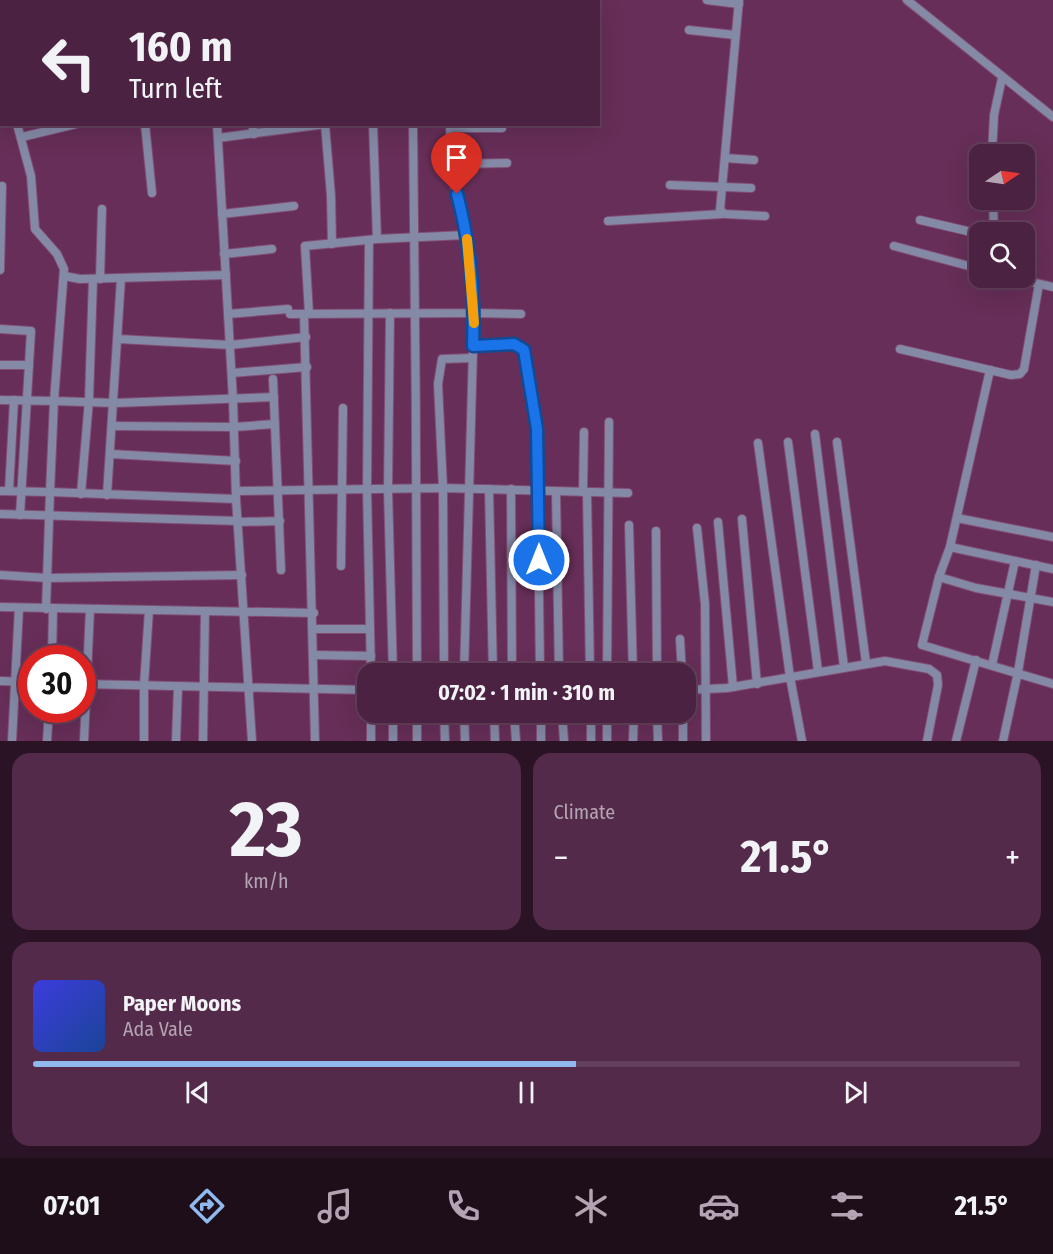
<!DOCTYPE html>
<meta charset="utf-8">
<style>
:root{--surface:#4c2242;--page:#532a49;--text:#f1f3f6;--muted:#b2a4b2;--line:#633f5b;--accent:#90b9f0}
body{margin:0;font-family:"Fira Sans Condensed",sans-serif;background:var(--page);color:var(--text);height:100vh;display:flex;flex-direction:column;font-size:22px;white-space:nowrap}
*{box-sizing:border-box;margin:0}
p{font-size:20px;color:var(--muted)}
.icon{flex:none;width:33px;height:33px;fill:none;stroke:currentColor;stroke-width:2;stroke-linecap:round;stroke-linejoin:round}
.map{position:relative;height:741px;overflow:hidden}
.sheet{display:flex;flex-direction:column;gap:12px;padding:12px;background:#2a1324;flex:1}
.sheet>*{flex:none}
.top-card{position:absolute;left:0px;top:0px;width:600px;height:126px;box-shadow:0 6px 24px #0002,0 0 0 2px var(--line);background:#4c2242;color:var(--text);overflow:hidden}
.needle{width:39px;rotate:77deg}
.fabs{position:absolute;left:969px;top:144px;display:grid;gap:12px}
.fabs a{display:grid;place-items:center;width:66px;height:66px;border-radius:12px;background:var(--surface);box-shadow:0 6px 24px #0002,0 0 0 2px var(--line);font-size:30px}
.speed{position:absolute;left:18px;top:645px;display:flex;gap:12px;font-size:30px;font-weight:700;text-align:center}
.speed>*{display:grid;place-content:center;width:78px;height:78px;border-radius:50%;background:var(--surface);box-shadow:0 6px 24px #0002,0 0 0 2px var(--line);line-height:1}
.speed .limit{border:9px solid #d22;background:#fff;color:#111}
.pin{position:absolute;display:grid;place-items:center;width:51px;height:51px;color:#fff;margin:-62px -26px;border-radius:50% 50% 50% 0;rotate:-45deg;box-shadow:0 0 6px #0007}
.pin .icon{rotate:45deg}
.me{position:absolute;width:66px;margin:-33px;rotate:0deg;stroke-linejoin:round;filter:drop-shadow(0 0 4px #0008)}
.turn{display:flex;align-items:center;gap:21px;height:126px;padding:0 30px;font-size:27px}
.turn .icon{width:78px;height:78px;stroke-width:2.5}
.turn b{display:block;font-size:42px;line-height:51px}
.big{font-size:45px;font-weight:700;line-height:1.1}
.sheet .tile{flex:1;display:flex;flex-direction:column;justify-content:center;gap:9px;min-width:0;padding:0 21px;border-radius:18px;background:var(--page)}
.sheet .dial{align-items:center;gap:0}
.dial b{font-size:78px;line-height:1}
.song{display:flex;align-items:center;gap:18px}
.cover{width:72px;height:72px;border-radius:9px;background:linear-gradient(135deg,hsl(240 70% 55%),hsl(220 70% 35%))}
.played{height:6px;border-radius:3px;background:linear-gradient(90deg,var(--accent) 55%,var(--line) 55%)}
.keys{display:flex;justify-content:space-around;direction:ltr}
.heat{display:flex;justify-content:space-between;align-items:center;font-size:33px;direction:ltr}
.sheet .tiles{flex:1;display:grid;gap:12px;grid-template-columns:1fr 1fr}
.tile:last-child{grid-column:span 2}
.trip{position:absolute;left:357px;top:663px;width:339px;height:60px;border-radius:18px;background:var(--surface);box-shadow:0 6px 24px #0002,0 0 0 2px var(--line);font-weight:700;line-height:60px;text-align:center}
.dock{display:flex;height:96px;justify-content:space-around;align-items:center;background:#1e0e1a;color:var(--muted)}
.dock .icon{width:42px;height:42px}
.dock .selected{color:var(--accent)}
.dock b{font-size:27px;color:var(--text)}
.map>svg:first-child{display:block}
.lines{fill:none;stroke-linecap:round;stroke-linejoin:round}
.minor-casing{stroke:#814d74;stroke-width:10}
.minor{stroke:#8489a6;stroke-width:8}
.route-casing{stroke:#114b97;stroke-width:15}
.route{stroke:#1a73e8;stroke-width:10}
.slow{stroke:#f59e0b;stroke-width:10}
</style>
<div class="map">
<svg width="1053" height="741" viewBox="0 0 1053 741">
<rect width="100%" height="100%" fill="#662e58"/>
<g class="lines">
<defs>
<g id="minor">
<path d="M5,0L6,2"/>
<path d="M202,0V2"/>
<path d="M374,0L375,2"/>
<path d="M707,0L739,4"/>
<path d="M739,0L720,210L725,214L765,216"/>
<path d="M907,0L1053,117"/>
<path d="M89,1L91,0"/>
<path d="M236,2V0"/>
<path d="M397,2V0"/>
<path d="M427,2V0"/>
<path d="M689,30L735,35"/>
<path d="M17,124L31,176L35,229L57,254L64,269L54,401L115,403L274,397"/>
<path d="M145,124L152,193"/>
<path d="M217,124L233,400L236,499L252,741"/>
<path d="M252,124L254,134"/>
<path d="M325,124L331,196L332,244"/>
<path d="M373,124L377,239"/>
<path d="M413,124C416,308 416,490 417,674"/>
<path d="M451,128H502"/>
<path d="M22,137L76,124"/>
<path d="M218,138L326,124"/>
<path d="M992,154L994,115L1002,78"/>
<path d="M725,158L754,160"/>
<path d="M452,164L507,163"/>
<path d="M670,185L751,188"/>
<path d="M993,200L994,232"/>
<path d="M222,214L294,206"/>
<path d="M920,220L980,234"/>
<path d="M608,221L722,214"/>
<path d="M369,240L367,490L371,674"/>
<path d="M894,246L980,269"/>
<path d="M224,254L272,249"/>
<path d="M0,270L2,186"/>
<path d="M64,276L80,279L226,275"/>
<path d="M1014,278L1053,287"/>
<path d="M100,279L102,209"/>
<path d="M390,313L388,490L393,674"/>
<path d="M228,314L288,309"/>
<path d="M290,314L474,313L466,235L452,174L450,124"/>
<path d="M304,314L315,741"/>
<path d="M309,314L305,246L377,239L466,235"/>
<path d="M0,329L31,331L20,515"/>
<path d="M118,339L230,345L306,337"/>
<path d="M473,346L514,344L524,350L537,429L540,674"/>
<path d="M900,349L1011,375L1020,374L1024,369L1039,284"/>
<path d="M0,365H29"/>
<path d="M990,370L950,547L939,577L922,645L1053,684"/>
<path d="M232,373L307,367"/>
<path d="M273,379L281,570"/>
<path d="M0,400L54,401L50,492L236,499"/>
<path d="M113,426L234,427L275,424"/>
<path d="M815,434L844,667"/>
<path d="M788,442L818,671"/>
<path d="M837,442L866,663"/>
<path d="M758,443L790,677L802,741"/>
<path d="M111,454L236,461"/>
<path d="M489,489L493,674"/>
<path d="M511,489L512,674"/>
<path d="M0,491L50,492L46,609"/>
<path d="M9,491L14,400"/>
<path d="M238,491L443,488L628,493"/>
<path d="M556,492L559,674"/>
<path d="M583,492L584,432"/>
<path d="M587,492L590,674"/>
<path d="M81,494L89,400L93,279"/>
<path d="M107,495L121,278"/>
<path d="M0,514L239,521"/>
<path d="M957,518L1053,537"/>
<path d="M742,519L757,684"/>
<path d="M239,522L280,521"/>
<path d="M718,522L733,687"/>
<path d="M629,525L633,674"/>
<path d="M697,528L705,604L706,741"/>
<path d="M656,531L657,674"/>
<path d="M950,547L1053,569"/>
<path d="M341,566L343,408"/>
<path d="M0,575L48,578L242,575"/>
<path d="M939,577L976,588L1053,602"/>
<path d="M0,607L314,613"/>
<path d="M314,629H370"/>
<path d="M680,639L682,674"/>
<path d="M314,655L371,656"/>
<path d="M52,658L53,609"/>
<path d="M992,665L1015,561"/>
<path d="M444,674L443,488L438,384L442,359L472,358"/>
<path d="M464,674L474,313L521,314"/>
<path d="M607,674L609,422"/>
<path d="M0,681L32,682"/>
<path d="M82,684L368,690"/>
<path d="M686,690L727,688L885,661L929,669L937,675L938,685L927,741"/>
<path d="M444,712L445,741"/>
<path d="M464,712L465,741"/>
<path d="M494,712L495,741"/>
<path d="M514,712L516,741"/>
<path d="M541,712V741"/>
<path d="M562,712L564,741"/>
<path d="M591,712V741"/>
<path d="M607,712V741"/>
<path d="M657,712L658,741"/>
<path d="M683,712V741"/>
<path d="M12,741L19,608"/>
<path d="M47,741L49,710"/>
<path d="M84,741L90,609"/>
<path d="M144,741V685L149,610"/>
<path d="M176,741L178,687"/>
<path d="M203,741L205,611"/>
<path d="M371,741V712"/>
<path d="M393,741V712"/>
<path d="M417,741V712"/>
<path d="M633,741L634,712"/>
<path d="M956,741L976,660"/>
<path d="M1003,741L1018,672L1036,565"/>
</g>
</defs>
<use href="#minor" class="minor-casing"/>
<use href="#minor" class="minor"/>
</g>
<g class="lines">
<defs>
<path id="route" d="M457,194C470,243 475,295 473,346L514,344L524,350L537,429L539,560"/>
</defs>
<use href="#route" class="route-casing"/>
<use href="#route" class="route"/>
<path class="slow" d="M467,239L474,323"/>
</g>
</svg>
<div class="fabs">
<a><svg class="needle" viewBox="-14 -14 28 28"><path d="M0-13l5 13h-10z" fill="#e53935"/><path d="M0 13l5-13h-10z" fill="#b2a4b2"/></svg></a>
<a><svg class="icon" aria-label="search" viewBox="0 0 24 24"><circle cx="10" cy="10" r="6"/><path d="M15 15l6 6"/></svg></a>
</div>
<div class="speed"><div class="limit">30</div></div>
<div class="pin" style="left:457px;top:194px;background:#d93025"><svg class="icon" aria-label="arrive" viewBox="0 0 24 24"><path d="M6 21V4h12l-3 4 3 4H6"/></svg></div>
<svg class="me" style="left:539px;top:560px" viewBox="-20 -20 40 40"><circle r="17" fill="#1a73e8" stroke="#fff" stroke-width="3"/><path d="M0-11L8 9 0 5-8 9z" fill="#fff"/></svg>
<div class="trip">07:02 · 1 min · 310 m</div>
<div class="top-card">
<div class="turn"><svg class="icon" aria-label="left" viewBox="0 0 24 24"><path d="M17 20v-9H6M10 6l-5 5 5 5"/></svg><div><b>160 m</b>Turn left</div></div>
</div>
</div>
<section class="sheet">
<div class="tiles">
<div class="tile dial"><b>23</b><p>km/h</p></div>
<div class="tile"><p>Climate</p>
<div class="heat"><a>−</a><b class="big">21.5°</b><a>+</a></div>
</div>
<div class="tile">
<div class="song"><i class="cover"></i><div><b>Paper Moons</b><p>Ada Vale</p></div></div>
<div class="played"></div>
<div class="keys"><svg class="icon" aria-label="previous" viewBox="0 0 24 24"><path d="M18 5L8 12l10 7zM5 5v14"/></svg><svg class="icon" aria-label="pause" viewBox="0 0 24 24"><path d="M8 5v14M16 5v14"/></svg><svg class="icon" aria-label="next" viewBox="0 0 24 24"><path d="M6 5l10 7-10 7zM19 5v14"/></svg></div>
</div>
</div>
</section>
<nav class="dock">
<b>07:01</b>
<svg class="icon selected" aria-label="directions" viewBox="0 0 24 24"><path d="M12 3l9 9-9 9-9-9zM9 14v-3h6M13 9l2 2-2 2"/></svg>
<svg class="icon" aria-label="music" viewBox="0 0 24 24"><path d="M9 18V5l10-2v13"/><circle cx="6" cy="18" r="3"/><circle cx="16" cy="16" r="3"/></svg>
<svg class="icon" aria-label="phone" viewBox="0 0 24 24"><path d="M5 4h4l2 5-3 2q2 4 5 5l2-3 5 2v4C11 20 4 13 5 4z"/></svg>
<svg class="icon" aria-label="climate" viewBox="0 0 24 24"><path d="M12 3v18M4 7l16 10M4 17L20 7"/></svg>
<svg class="icon" aria-label="car" viewBox="0 0 24 24"><path d="M5 17H2v-5l4-1 3-4h7l3 4 3 1v5h-3M9 17h6M6 11h13"/><circle cx="7" cy="17" r="2"/><circle cx="17" cy="17" r="2"/></svg>
<svg class="icon" aria-label="filters" viewBox="0 0 24 24"><path d="M4 7h16M4 17h16"/><circle cx="9" cy="7" r="2"/><circle cx="15" cy="17" r="2"/></svg>
<b>21.5°</b>
</nav>
